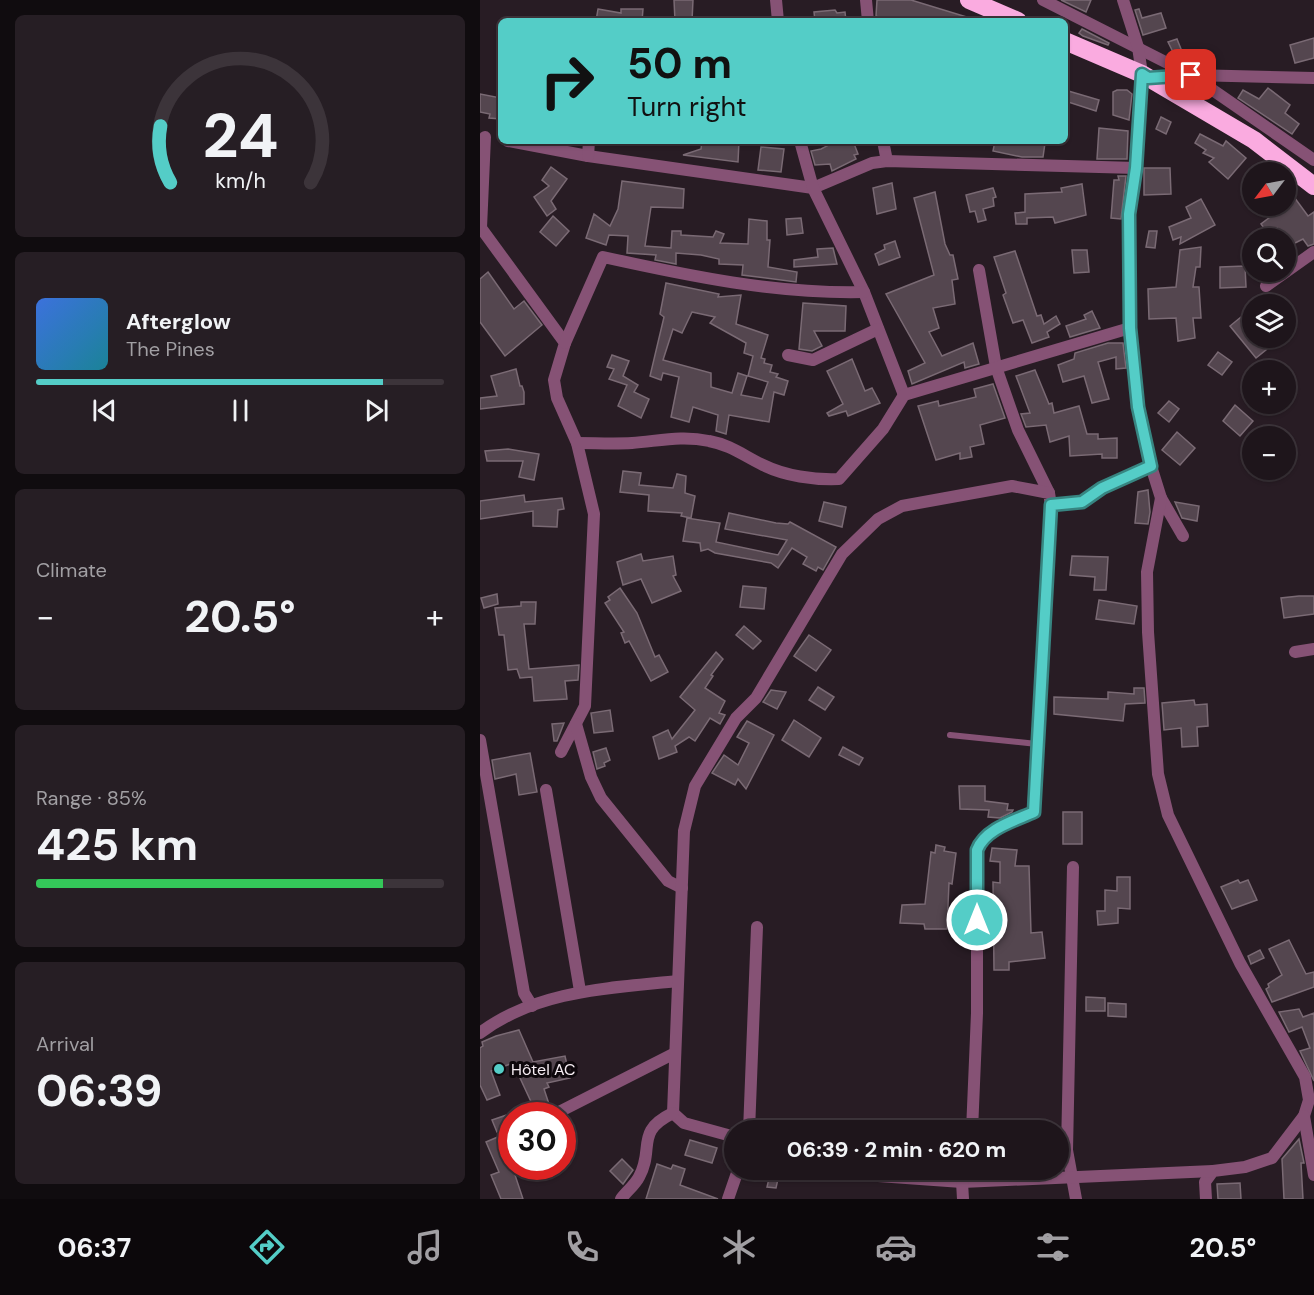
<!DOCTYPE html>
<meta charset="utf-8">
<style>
:root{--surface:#1e151b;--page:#261e24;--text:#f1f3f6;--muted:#a19fa3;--line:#3c343a;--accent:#54cdc7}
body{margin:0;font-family:"DM Sans",sans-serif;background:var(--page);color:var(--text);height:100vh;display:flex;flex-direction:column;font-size:22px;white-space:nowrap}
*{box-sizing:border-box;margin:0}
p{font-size:20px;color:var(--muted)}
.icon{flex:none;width:33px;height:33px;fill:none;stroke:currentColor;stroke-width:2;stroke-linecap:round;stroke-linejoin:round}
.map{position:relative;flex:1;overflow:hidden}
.details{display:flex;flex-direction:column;gap:15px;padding:15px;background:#100c0f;width:480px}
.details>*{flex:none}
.top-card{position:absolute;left:18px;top:18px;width:570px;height:126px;border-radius:9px;box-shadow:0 2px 4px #0004,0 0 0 2px var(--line);background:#54cdc7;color:#111;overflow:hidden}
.needle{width:39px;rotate:238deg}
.controls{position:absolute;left:762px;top:162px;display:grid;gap:12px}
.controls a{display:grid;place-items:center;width:54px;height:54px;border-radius:50%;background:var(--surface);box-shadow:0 2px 4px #0004,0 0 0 2px var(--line);font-size:30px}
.speed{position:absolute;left:18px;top:1102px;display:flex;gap:12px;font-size:30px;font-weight:700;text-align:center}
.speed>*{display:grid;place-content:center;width:78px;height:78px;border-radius:50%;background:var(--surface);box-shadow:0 2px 4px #0004,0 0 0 2px var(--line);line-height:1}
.speed .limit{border:9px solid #d22;background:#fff;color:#111}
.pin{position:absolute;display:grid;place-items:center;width:51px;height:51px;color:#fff;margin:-26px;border-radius:12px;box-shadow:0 3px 9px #0006}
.me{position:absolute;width:66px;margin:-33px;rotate:0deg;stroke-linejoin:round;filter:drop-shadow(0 0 4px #0008)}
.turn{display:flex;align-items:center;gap:21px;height:126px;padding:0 30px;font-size:27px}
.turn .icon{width:78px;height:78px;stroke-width:2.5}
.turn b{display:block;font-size:42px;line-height:51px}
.big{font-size:45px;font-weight:700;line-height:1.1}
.details .tile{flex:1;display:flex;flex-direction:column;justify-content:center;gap:9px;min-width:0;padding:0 21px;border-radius:9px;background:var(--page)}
.details .dial{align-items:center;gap:0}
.dial svg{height:156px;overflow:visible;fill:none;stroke:var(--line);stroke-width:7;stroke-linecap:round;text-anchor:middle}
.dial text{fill:var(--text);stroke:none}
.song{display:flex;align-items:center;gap:18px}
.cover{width:72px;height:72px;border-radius:9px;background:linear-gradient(135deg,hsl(220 70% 55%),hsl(190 70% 35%))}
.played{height:6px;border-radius:3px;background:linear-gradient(90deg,var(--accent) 85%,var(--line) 85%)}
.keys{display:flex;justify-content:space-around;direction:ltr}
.heat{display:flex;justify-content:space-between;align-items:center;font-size:33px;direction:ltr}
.charge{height:9px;border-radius:4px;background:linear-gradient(90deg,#34c759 85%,var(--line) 0)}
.trip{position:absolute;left:244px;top:1120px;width:345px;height:60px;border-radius:30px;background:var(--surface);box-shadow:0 2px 4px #0004,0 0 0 2px var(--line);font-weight:700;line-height:60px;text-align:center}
.tab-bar{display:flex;height:96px;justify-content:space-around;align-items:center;background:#0c080b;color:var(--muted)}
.tab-bar .icon{width:42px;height:42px}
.tab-bar .selected{color:var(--accent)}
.tab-bar b{font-size:27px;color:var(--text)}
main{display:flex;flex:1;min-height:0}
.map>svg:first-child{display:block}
.building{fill:#54464f;stroke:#7a6a74;stroke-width:1.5;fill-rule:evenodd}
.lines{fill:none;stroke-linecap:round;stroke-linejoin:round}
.lane{stroke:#865275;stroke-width:6}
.street{stroke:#865275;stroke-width:12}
.highway{stroke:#faabe0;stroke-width:18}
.route-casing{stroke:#378581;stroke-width:15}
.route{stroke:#54cdc7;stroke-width:10}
.poi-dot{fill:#54cdc7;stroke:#0e080c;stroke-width:2}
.labels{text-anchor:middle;stroke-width:6;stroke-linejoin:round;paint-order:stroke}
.poi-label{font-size:16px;fill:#f7eef4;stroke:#0e080c;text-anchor:start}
</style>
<main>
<section class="details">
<div class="tile dial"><svg viewBox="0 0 100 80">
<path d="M14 69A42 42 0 1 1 86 69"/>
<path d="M14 69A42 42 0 0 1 9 40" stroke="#54cdc7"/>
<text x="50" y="56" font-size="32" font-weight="700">24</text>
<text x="50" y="72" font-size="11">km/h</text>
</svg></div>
<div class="tile">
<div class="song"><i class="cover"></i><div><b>Afterglow</b><p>The Pines</p></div></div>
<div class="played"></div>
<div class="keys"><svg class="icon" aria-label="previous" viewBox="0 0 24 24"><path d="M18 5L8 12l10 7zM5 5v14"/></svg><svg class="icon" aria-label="pause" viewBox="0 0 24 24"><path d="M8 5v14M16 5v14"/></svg><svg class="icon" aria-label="next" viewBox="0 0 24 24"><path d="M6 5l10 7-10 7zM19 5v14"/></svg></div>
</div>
<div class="tile"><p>Climate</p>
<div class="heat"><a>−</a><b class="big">20.5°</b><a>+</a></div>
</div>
<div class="tile"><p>Range · 85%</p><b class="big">425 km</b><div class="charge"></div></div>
<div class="tile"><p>Arrival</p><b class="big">06:39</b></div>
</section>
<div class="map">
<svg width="834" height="1199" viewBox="0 0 834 1199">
<rect width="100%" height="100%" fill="#281c24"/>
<g class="building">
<path d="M194,0H213L212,21H195Z"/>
<path d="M397,0H431L490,18L489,21H407L396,16Z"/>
<path d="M581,0H611L606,12Z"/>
<path d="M118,9L141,13V9H163L162,21H116Z"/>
<path d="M659,9L662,18L681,13L686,28L663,35L655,10Z"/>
<path d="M355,10L357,13L365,12L366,21H335L334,12Z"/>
<path d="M602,29L629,43L628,45L603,36L599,33Z"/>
<path d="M834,38V58L815,63L810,45Z"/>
<path d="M697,39L703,54L696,58L688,42Z"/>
<path d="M788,88L810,105L805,113L819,124L812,134L758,98L763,90L779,99Z"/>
<path d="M585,90L619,100L616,111L585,101Z"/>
<path d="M637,90H647L652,94L649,120L633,115V92Z"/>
<path d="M0,94L21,98V119L9,118L10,114L0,112Z"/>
<path d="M681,117L691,122L686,134L676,129Z"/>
<path d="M619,128L648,131L647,159H617Z"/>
<path d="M720,134L743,146L746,141L766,158L748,179L729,162L734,158L723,153L726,150L715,143Z"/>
<path d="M222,141H259L258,162L203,155L221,149Z"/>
<path d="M352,141H373L378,154L374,155L376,159L352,171L350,164L335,165L331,151L341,149L347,146L345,142Z"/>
<path d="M515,141H555L565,143L563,157H542L513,151Z"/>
<path d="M281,147L304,149L301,172L278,170Z"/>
<path d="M71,167L87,179L71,201L76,209L67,216L54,197L69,186L62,180Z"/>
<path d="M664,168H690L691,194L664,195Z"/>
<path d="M638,176H646L641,219L631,218L634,180H639Z"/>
<path d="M142,181L204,189L203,208L171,207L165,246L191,248L192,231H201V235L233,237L236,231L244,234L240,243L268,244L269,219L287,221V240H290L288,267L317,272L316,282L262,275L263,265L239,264V259L221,255L196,253V264L175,260L176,255L147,253L148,236L129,235L126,245L106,238L114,214L130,226L138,209Z"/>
<path d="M412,183L416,209L397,214L393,188Z"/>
<path d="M602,184L606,215L575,223L573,217L547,218V224H536L535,213L545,212V194L582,192L581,188Z"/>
<path d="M806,186L828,216L834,212V244L828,246L823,239L807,247L806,238H802L797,228L789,235L781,224L790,217L783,206H806Z"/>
<path d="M513,188L516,197L513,198L514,206L503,209L506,220L498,222L495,211L490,212L486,195Z"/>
<path d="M455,192L465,244L470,255H473L478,279L472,280L475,304L453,308L459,328L449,332L462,356L493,343L499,364L485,368L484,362L432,384L428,371L445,363L406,294L454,275L434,198Z"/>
<path d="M721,199L735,225L700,244L701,237L693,240L689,227L711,218L706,207Z"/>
<path d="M73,216L89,231L76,246L60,232Z"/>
<path d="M321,218L323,233L307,235L306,219Z"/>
<path d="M669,231H677L675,248L666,247Z"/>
<path d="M415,241L420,257L399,265L395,254L405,249L404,245Z"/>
<path d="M721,247L720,267H716L713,287H719L721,318H713L715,338L698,341L696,318L669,319L668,289L696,287L700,250Z"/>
<path d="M353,248L357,264L314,267V260L338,257L337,249Z"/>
<path d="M592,250H607L609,272L594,273Z"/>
<path d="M535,251L557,316L561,315L564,324L576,316L580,324L567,332L569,337L552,343L543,320L533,323L523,295L526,293L514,257Z"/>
<path d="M765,266L766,287L740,288V267Z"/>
<path d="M8,272L34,309L44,301L62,325L25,356L0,322V279Z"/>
<path d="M186,283L239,294L238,297L261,295L256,324L288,335L281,358L285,359L284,363L292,365L290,372L298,374L296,377L308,381L304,395L294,392L289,422L249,415L246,434L236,431L238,415L213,407L209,422L191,417L199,377L183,373L181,380L170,376L184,317L180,314ZM212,312L235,317L230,323L266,343L264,353L273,356L268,376L288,382L282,399L261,395L267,376L258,373L252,393L231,387V373L183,360L193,329L202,333Z"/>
<path d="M323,303L366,306L365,331H334L342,346L332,351L319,349Z"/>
<path d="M772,308V338H792L784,345L787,349L776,358L750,326Z"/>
<path d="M612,311L620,328L590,337L586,326L606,319L604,315Z"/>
<path d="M628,343H643L646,368L636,369V357L618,362L629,399L612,403L604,376L583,382L578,365L594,359L595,353Z"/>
<path d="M738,352L752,362L742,375L728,365Z"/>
<path d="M132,355L149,361L143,376L158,385L154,392L169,399L161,418L138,406L147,385L129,379L134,369L127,367Z"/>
<path d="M372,359L385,391L392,388L400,403L368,416L366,411L349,416L347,413L363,404L347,371Z"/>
<path d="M36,369L40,386H42L44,392V404L0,409V398L17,396L11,376Z"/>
<path d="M555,370L569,404L572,403L574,413L599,406L607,434H618V439L637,438V458H622V454L590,456L589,436L570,442L566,425L546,427L541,414L550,413L536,376Z"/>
<path d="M513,384L525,418L500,425L504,444L490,447L492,457L480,459V453L456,460L438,406L458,401L459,406L496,397L494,389Z"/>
<path d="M689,401L699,409L689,422L678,413Z"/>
<path d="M755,405L773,421L760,436L743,421Z"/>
<path d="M697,432L715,448L700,465L682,450Z"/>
<path d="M28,449L59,454L54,480L39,477L43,461H7L5,451Z"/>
<path d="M143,471L161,473L159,485L193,488L197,474L206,476L205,493L215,496L211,518L201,516L202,513L168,511L169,495L140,492Z"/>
<path d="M668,490L670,512L668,524L655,523L658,492Z"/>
<path d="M44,495L45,502L82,498L84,509L78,510L77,527L53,526V511L0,519V501Z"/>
<path d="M344,502L366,507L362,527L339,521Z"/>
<path d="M695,502L719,506L717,521L702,518Z"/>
<path d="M249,513L296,523L308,524L310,522L356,547L343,570L338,567L336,571L323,564L327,557L312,548L298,568L291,563L235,553L228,549L221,551L220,543L203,541L207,518L240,523L236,542L298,555L307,540L245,529Z"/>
<path d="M161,554L163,561L193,556L196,575L193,576L201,591L172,603L161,579L143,585L137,562Z"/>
<path d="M592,556L628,557L626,590H614L615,577L590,575Z"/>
<path d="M263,586L286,588L284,609L260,607Z"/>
<path d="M140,588L157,613L175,657L179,655L188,672L171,681L149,641L145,643L141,633L144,632L125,603L130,600L128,597Z"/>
<path d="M17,594L18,604L4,608L1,598Z"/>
<path d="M819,596H834V614L804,618L801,598Z"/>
<path d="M619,600L657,606L654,624L616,619Z"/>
<path d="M41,602H56L55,624H44L49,669L99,665L98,680L85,681L87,699L54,701L52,677L40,678L37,669L28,670L24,635H19L15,608L41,606Z"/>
<path d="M264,626L281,641L273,649L256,635Z"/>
<path d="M329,635L351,650L336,671L314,656Z"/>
<path d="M236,652L243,659L231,675L233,676L225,688L245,701L239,713L245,715L240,724L230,718L215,741L209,737L195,746L197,752L179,759L173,737L188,730L192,739L215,710L200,697Z"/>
<path d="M338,687L354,697L345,710L329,700Z"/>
<path d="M654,688H664L665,703L645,704L643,721L574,714V697L628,699V692L654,694Z"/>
<path d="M291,690L306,692L297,709L283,702Z"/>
<path d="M714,700L715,705L727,704L728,726L717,727L718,746L702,747L701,728L684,730L682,703Z"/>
<path d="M130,710L133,731L114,733L111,713Z"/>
<path d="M314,720L341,738L329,757L302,740Z"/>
<path d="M267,721L294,735L266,789L258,779L255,785L232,773L244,755L258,765L269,743L257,737Z"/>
<path d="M84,723L77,741H74L72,724Z"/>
<path d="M363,747L383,758L379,765L359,755Z"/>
<path d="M126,748L130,760L124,763L125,766L117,769L113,752Z"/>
<path d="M50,753L57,792L39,795L36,774L15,779L12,760Z"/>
<path d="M479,786H505V801L528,804L527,810H533L532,812L520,818L508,817L509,810L480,809Z"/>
<rect x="583" y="812" width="19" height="32"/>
<path d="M456,845L465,847L464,851L476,853L472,884L469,883L467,929H445L444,924L420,923L422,905L445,904L451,852L455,853Z"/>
<path d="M512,848L537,850L535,866H549L551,933L562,932L565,958L529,962V970H514L513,882L520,883V862L510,861Z"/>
<path d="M637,877H650V909L638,908V923L618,925L617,911H625V890L637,891Z"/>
<path d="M758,880L760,883L768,880L777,900L752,909L741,887Z"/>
<path d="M809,940L826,974L834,972V987L792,1002L786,989L789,987L788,984L802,975L789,949Z"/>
<path d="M780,950L784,958L771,964L768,956Z"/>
<path d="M606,997L625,998V1011H606Z"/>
<path d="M628,1003L646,1004V1017L628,1016Z"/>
<path d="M819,1009L823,1017L834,1013V1081L820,1051L830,1048L822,1027L809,1032L799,1012Z"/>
<path d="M39,1030L53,1062L85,1056L90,1078L67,1083L69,1087L64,1089L70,1107L63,1115L32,1116V1127L17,1132L12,1120L53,1106L33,1063L11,1071L20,1095L7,1100L0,1085V1048L3,1046L2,1042L16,1036Z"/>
<path d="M20,1136L28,1154L43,1199H21L11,1175L19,1172L6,1142Z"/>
<path d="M819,1139L824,1163H821L823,1199H804L802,1159Z"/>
<path d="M210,1140L237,1148L232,1163L205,1155Z"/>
<path d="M142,1159L153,1170L143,1184L130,1171Z"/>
<path d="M177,1164L191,1169L193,1165L205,1169L200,1185L238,1199H166Z"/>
<path d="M291,1170H300L296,1188L287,1187Z"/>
<path d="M760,1183L761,1199H738L737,1184Z"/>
</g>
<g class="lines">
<path class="lane" d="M470,735L557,744"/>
<g class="street">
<path d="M296,0L298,21"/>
<path d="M386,0L388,21"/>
<path d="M563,0L711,75L834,160"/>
<path d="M643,0L658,47L662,74L656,166L649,214L650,328L658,407L671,466L681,498L703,536"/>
<path d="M670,77L711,75L834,78"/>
<path d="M5,137L1,228L85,343L74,380L77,398L97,443L114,514L105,706L81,752"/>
<path d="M28,141L108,156L333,188L392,163L407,161L656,168"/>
<path d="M320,141L333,188L384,292L424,395"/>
<path d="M403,141L407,161"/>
<path d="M108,156L109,141"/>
<path d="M499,270L516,367L538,430L569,493"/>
<path d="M786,286L834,252"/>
<path d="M85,343L123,257C209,276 295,294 384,292"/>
<path d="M308,355L333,360L398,329"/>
<path d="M97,443C115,443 134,444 152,443C179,441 202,435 229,441C251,445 264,456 283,465C305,476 334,480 359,479L403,429L424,395L650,328"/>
<path d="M681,498L667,572L668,632L678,774L688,815L760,963L825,1077L829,1100L824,1116L792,1158L765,1167L733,1171L725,1182L726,1199"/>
<path d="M571,505L602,502L622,488L671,466"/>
<path d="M815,652L834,649"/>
<path d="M96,724L111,777L121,798L188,881L202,888"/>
<path d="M0,740L44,993L52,1006"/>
<path d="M66,790L100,991"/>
<path d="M593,867L587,1150L596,1199"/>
<path d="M0,1033C57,990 130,988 198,981"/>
<path d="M71,1116L195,1053"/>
<path d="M824,1116L834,1175"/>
<path d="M269,1131L277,927"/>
<path d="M255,1137L204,1123L193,1113L204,831L215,786L256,718L276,698L362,554L398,519L422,506L532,486L569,493L571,505L553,812C534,822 505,829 497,850V1013L492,1131"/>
<path d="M378,1170L398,1176L482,1182L733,1171"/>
<path d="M482,1182L483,1199"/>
<path d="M141,1199C146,1192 155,1185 159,1177C175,1148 154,1132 193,1113"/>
<path d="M248,1199L258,1170"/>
</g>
<g class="highway">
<path d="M489,0L538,21"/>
<path d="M585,41L662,74L774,140L834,186"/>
</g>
</g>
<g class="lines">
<defs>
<path id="route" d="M497,920V850C505,829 534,821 554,812L571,505L602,502L622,488L671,466L658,407L650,328L649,214L656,168L662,74L668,78L711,75"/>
</defs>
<use href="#route" class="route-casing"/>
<use href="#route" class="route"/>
</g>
<circle class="poi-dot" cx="19" cy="1069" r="6"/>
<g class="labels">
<g class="poi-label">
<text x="31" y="1075">Hôtel AC</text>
</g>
</g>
</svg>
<div class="controls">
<a><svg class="needle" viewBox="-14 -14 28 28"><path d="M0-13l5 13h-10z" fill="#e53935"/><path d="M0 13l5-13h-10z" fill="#a19fa3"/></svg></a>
<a><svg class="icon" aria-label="search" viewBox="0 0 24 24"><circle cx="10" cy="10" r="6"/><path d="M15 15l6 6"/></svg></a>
<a><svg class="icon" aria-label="layers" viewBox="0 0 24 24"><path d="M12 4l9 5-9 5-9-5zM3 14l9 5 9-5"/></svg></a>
<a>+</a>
<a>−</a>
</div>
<div class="speed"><div class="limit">30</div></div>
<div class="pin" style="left:711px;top:75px;background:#d93025"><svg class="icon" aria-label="arrive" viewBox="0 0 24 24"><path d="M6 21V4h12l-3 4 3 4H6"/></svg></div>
<svg class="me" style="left:497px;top:920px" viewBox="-20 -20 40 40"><circle r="17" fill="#54cdc7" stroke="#fff" stroke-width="3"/><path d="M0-11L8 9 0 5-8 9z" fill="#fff"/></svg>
<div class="trip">06:39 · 2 min · 620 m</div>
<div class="top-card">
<div class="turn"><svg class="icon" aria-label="right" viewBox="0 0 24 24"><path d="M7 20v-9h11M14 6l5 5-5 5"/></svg><div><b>50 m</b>Turn right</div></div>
</div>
</div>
</main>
<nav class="tab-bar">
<b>06:37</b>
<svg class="icon selected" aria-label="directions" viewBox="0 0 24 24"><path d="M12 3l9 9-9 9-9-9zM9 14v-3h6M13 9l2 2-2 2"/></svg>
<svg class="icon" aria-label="music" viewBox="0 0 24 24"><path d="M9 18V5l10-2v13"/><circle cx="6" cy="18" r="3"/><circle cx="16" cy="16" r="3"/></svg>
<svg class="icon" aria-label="phone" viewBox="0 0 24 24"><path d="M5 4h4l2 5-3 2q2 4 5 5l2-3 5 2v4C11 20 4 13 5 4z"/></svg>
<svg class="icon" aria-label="climate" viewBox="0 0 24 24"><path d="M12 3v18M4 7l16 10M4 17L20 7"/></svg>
<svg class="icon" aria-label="car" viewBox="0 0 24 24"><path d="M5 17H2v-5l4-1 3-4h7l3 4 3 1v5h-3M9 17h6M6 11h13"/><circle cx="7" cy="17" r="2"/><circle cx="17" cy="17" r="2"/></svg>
<svg class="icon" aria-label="filters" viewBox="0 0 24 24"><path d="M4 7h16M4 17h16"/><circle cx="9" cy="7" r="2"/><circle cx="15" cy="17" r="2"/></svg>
<b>20.5°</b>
</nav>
